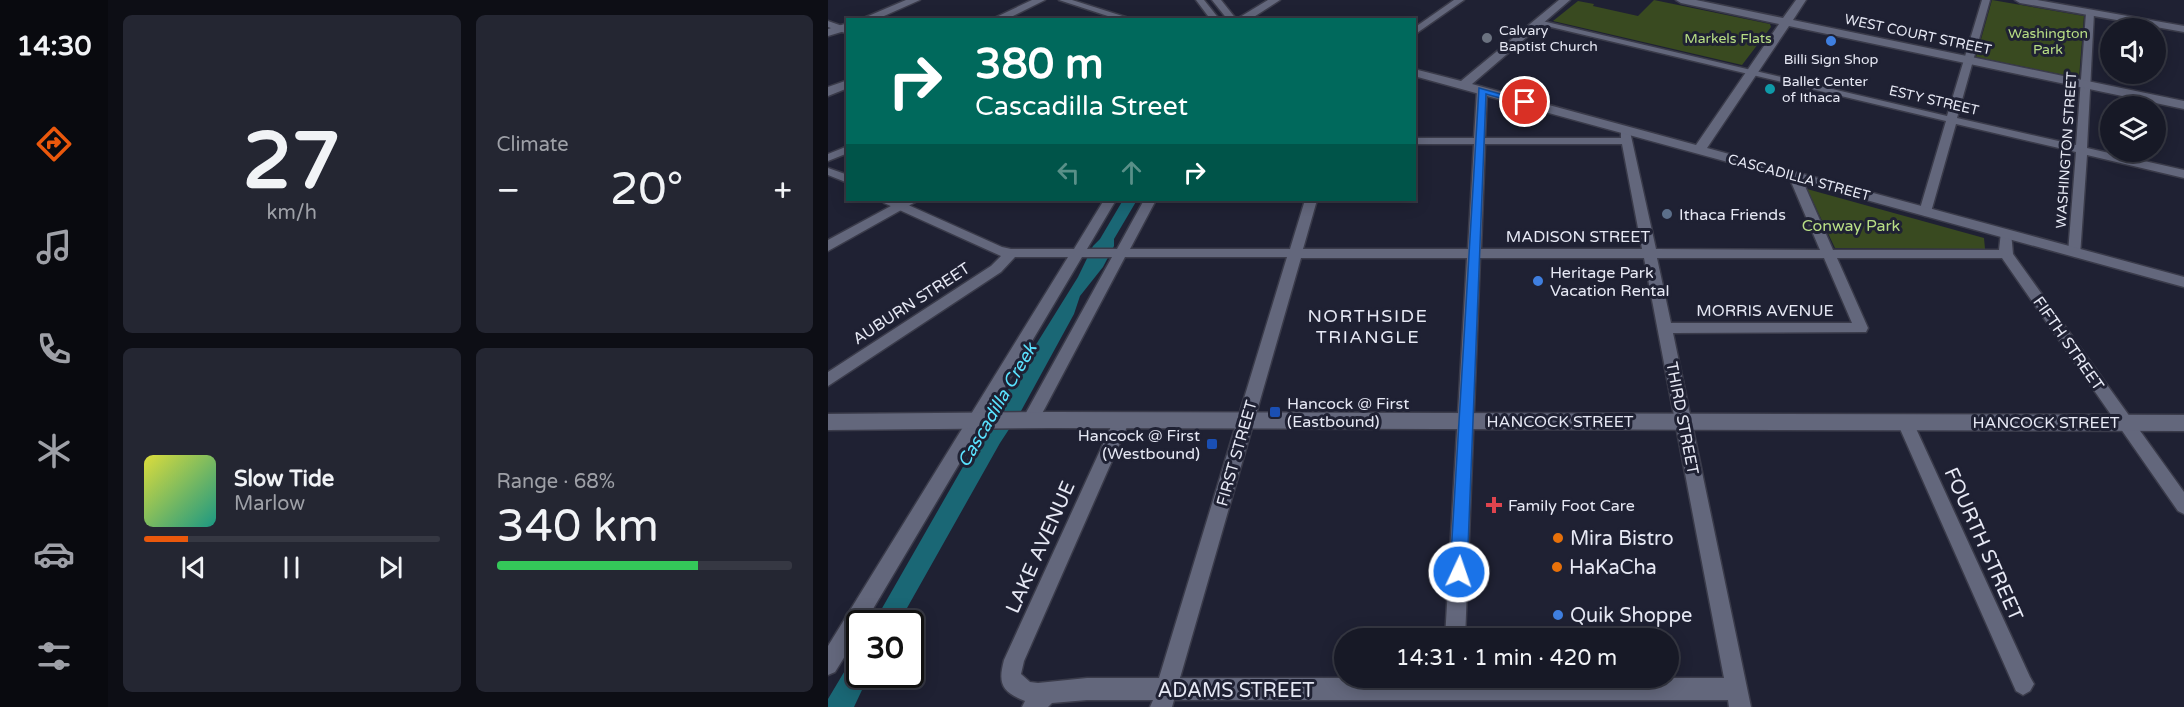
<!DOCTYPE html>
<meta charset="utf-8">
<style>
:root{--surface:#171926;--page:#242632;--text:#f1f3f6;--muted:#9ea0a7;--line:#363843;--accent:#ea580c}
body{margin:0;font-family:"Varela Round",sans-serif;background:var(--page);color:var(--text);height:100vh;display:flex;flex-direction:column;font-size:22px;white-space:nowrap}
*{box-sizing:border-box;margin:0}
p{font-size:20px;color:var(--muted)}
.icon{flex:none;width:33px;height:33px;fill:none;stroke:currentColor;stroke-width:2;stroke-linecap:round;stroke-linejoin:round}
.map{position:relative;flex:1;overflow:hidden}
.side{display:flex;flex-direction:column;gap:15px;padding:15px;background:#0d0e15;width:720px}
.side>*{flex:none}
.banner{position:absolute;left:18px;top:18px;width:570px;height:183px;border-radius:0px;box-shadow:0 3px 15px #0003,0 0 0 2px var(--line);background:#00695c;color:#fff;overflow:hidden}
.controls{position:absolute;left:1272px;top:18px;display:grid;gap:12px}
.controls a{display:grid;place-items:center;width:66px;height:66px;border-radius:50%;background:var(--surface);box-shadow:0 3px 15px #0003,0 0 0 2px var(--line);font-size:30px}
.speed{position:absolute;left:18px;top:610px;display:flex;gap:12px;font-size:30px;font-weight:700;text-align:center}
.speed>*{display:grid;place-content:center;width:78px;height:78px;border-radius:50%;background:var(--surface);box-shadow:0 3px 15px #0003,0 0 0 2px var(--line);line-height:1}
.speed .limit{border:3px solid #111;border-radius:9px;background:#fff;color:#111}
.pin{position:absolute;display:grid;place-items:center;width:51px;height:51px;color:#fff;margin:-26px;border:3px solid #fff;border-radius:50%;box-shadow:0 2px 6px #0007}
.me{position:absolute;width:66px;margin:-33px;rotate:3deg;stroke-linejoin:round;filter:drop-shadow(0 0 4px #0008)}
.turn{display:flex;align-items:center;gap:21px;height:126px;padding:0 30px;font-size:27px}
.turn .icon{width:78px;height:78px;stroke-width:2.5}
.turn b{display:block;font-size:42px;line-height:51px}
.lanes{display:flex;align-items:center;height:57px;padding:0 30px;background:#0003;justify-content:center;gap:30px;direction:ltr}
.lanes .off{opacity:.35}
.big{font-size:45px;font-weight:600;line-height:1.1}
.side .card{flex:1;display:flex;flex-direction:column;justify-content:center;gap:9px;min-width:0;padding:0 21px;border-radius:9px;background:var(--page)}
.side .dial{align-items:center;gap:0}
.dial b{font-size:78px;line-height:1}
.song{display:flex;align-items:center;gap:18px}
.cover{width:72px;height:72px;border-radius:9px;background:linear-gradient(135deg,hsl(60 70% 55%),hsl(170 70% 35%))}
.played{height:6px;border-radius:3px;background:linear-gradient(90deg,var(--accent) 15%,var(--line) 15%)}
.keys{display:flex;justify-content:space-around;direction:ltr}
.heat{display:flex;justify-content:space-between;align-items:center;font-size:33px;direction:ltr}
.charge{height:9px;border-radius:4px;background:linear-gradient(90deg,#34c759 68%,var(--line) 0)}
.side .tiles{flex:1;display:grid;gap:15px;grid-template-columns:repeat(2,1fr)}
.trip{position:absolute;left:506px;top:628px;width:345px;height:60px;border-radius:30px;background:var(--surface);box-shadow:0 3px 15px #0003,0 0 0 2px var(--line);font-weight:600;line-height:60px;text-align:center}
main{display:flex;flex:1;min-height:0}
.dock{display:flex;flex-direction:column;width:108px;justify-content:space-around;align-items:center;background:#090a0f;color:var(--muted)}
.dock .icon{width:42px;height:42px}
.dock .active{color:var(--accent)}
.dock b{font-size:27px;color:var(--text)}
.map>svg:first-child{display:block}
.green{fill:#394a20}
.water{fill:#1a6775}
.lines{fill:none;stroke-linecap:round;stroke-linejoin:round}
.street-casing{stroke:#3a3b4a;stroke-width:3}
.secondary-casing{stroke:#3a3b4a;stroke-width:3}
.street{fill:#63677c;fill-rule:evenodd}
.secondary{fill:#63677c;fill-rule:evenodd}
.route{fill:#1a73e8;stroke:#114b97;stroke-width:1.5}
.worship-dot{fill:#6b7280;stroke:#1f2133;stroke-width:2}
.shop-dot{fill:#3f7fe0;stroke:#1f2133;stroke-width:2}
.culture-dot{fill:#0f9aa8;stroke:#1f2133;stroke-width:2}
.service-dot{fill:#5c6f8a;stroke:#1f2133;stroke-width:2}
.transit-dot{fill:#1a4fb4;stroke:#1f2133;stroke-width:2}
.health-dot{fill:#e0444e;stroke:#1f2133;stroke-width:2}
.food-dot{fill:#e8710a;stroke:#1f2133;stroke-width:2}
.labels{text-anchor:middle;stroke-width:6;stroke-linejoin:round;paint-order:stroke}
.far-poi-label{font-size:14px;fill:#e6e8f4;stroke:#1f2133;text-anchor:start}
.far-park-label{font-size:14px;fill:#b8de85;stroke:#1f2133}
.far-street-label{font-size:14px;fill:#e6e8f4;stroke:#1f2133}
.poi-label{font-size:16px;fill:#e6e8f4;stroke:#1f2133;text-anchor:start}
.park-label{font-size:16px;fill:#b8de85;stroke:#1f2133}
.street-label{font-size:16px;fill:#e6e8f4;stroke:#1f2133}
.neighbourhood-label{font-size:18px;letter-spacing:1.5px;fill:#e6e8f4;stroke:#1f2133}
.water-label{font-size:18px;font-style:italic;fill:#5ae3ff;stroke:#1f2133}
.near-poi-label{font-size:20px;fill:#e6e8f4;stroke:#1f2133;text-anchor:start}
.near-street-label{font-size:20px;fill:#e6e8f4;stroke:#1f2133}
</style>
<main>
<nav class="dock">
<b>14:30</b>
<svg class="icon active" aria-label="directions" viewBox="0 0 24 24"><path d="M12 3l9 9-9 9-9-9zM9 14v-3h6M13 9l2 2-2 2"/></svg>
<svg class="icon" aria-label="music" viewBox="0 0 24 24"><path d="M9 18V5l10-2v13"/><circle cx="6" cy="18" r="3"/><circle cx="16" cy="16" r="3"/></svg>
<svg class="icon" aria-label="phone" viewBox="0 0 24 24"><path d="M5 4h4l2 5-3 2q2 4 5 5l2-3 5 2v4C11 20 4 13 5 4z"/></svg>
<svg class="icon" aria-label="climate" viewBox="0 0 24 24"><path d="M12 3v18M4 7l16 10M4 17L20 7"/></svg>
<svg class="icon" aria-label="car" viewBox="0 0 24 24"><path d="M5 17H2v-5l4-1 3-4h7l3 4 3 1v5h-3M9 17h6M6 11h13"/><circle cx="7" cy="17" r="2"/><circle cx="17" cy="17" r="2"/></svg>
<svg class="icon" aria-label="filters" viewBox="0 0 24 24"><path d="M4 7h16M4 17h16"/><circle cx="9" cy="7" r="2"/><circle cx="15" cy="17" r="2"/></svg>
</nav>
<section class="side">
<div class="tiles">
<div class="card dial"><b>27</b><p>km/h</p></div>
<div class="card"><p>Climate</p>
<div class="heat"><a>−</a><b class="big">20°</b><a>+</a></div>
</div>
<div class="card">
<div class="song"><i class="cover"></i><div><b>Slow Tide</b><p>Marlow</p></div></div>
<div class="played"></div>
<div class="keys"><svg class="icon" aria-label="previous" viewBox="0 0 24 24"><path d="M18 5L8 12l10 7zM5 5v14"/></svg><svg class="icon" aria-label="pause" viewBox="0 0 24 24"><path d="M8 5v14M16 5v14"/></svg><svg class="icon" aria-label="next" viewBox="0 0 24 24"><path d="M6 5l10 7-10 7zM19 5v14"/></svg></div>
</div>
<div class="card"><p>Range · 68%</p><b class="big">340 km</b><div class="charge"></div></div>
</div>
</section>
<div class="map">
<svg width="1356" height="707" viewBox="0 0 1356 707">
<rect width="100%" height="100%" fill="#1f2133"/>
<g class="green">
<path d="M826,0L942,24L943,27L914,65L725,21L750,1L766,4L765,6L810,16Z"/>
<path d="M1164,0L1256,16L1251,78L1148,57Z"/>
<path d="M979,189L1156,238L1157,249L1007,248Z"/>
</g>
<g class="water">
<path d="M295,200H309L286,239V246L275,267L252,296L246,314L193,411L172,443L70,624H45L168,409L250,277L265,246L272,239Z"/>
<path d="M31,647L32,675H41L26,707H0V699Z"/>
</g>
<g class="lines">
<defs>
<g id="street">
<path d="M231,0H244L307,20H292Z"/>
<path d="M368,0H376L392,20H383Z"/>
<path d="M384,0H393L409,20H400Z"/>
<path d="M626,0H636L586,35V28Z"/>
<path d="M1154,0H1162L1129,118L1248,145L1258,13L1262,10L1266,13L1259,148L1356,170V178L1259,155L1252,256L1247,257L1240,253L1248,152L1128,124L1103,212L1097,216L1091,212L1118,121L706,23L710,20L1119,116Z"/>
<path d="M0,21L20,28V34L0,27Z"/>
<path d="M654,87L659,90L657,138H793V127H801L828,249L992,250L961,177L967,173L973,177L1005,250H1171L1173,232H1183L1185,254L1356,492V514L1350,511L1174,258H1009L1040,328L1038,332L845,333L923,707H901L900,700H346L344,707H322L325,700H259L224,703L220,707H194L197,701C173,692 170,683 176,660L286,420L288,415L294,414L300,415L302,420L196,661L193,674L202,682L210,683L259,678H331L459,257H297L208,425L202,426L196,425L194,420L284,257H254L36,624H32V632L7,672L0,675V646L240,257H187L173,272L0,386V372L163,266L173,256L56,203L54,200H69L174,247L183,249H246L276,200H288L259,249H289L316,200H328L302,249H462L477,200H489L475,249H640L646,144H586V138H646L649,90ZM657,144H794L814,249H653ZM473,258H639L617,639H637L652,258H816L896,678H352ZM829,258H996L1024,323H843Z"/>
<path d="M20,146V153L0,161V154Z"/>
<path d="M0,168L20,175V183L0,175Z"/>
<path d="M1077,416L1083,417L1085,422L1202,677L1206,684L1202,691L1195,695L1188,691L1069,422L1071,417Z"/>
</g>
<g id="secondary">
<path d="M78,0H92L47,20H31Z"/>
<path d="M204,0H217L177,20H162Z"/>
<path d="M440,0H452L421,20H407Z"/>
<path d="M731,0H742L644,84L868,145L951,24L853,3L848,0H868L955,18L968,0H978L965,20L1356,101V109L961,26L879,148L1356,277V287L586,76V69L633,81Z"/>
<path d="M1187,0H1209L1356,26V32L1192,3Z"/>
<path d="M20,23V30L0,36V29Z"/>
<path d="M20,80V88L0,96V87Z"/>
<path d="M74,200H91L0,251V240Z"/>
<path d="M222,412L1356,415V431L222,428L0,430V414Z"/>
</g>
</defs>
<use href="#street" class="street-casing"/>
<use href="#secondary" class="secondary-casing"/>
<use href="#street" class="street"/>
<use href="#secondary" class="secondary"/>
</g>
<path class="route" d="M651,88L701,102L697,105L658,94L639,572L637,577L631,580L624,577L622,572Z"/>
<circle class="worship-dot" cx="659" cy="38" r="6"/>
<g class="shop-dot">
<circle cx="1003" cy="41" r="6"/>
<circle cx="710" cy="281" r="6"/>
<circle cx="730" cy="615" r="6"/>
</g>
<circle class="culture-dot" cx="942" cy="89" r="6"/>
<circle class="service-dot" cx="839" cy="214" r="6"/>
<g class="transit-dot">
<rect x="441" y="406" width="12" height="12" rx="3"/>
<rect x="378" y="438" width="12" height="12" rx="3"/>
</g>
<path class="health-dot" d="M663 496h6v6h6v6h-6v6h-6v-6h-6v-6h6z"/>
<g class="food-dot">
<circle cx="730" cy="538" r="6"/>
<circle cx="729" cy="567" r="6"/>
</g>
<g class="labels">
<g class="far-poi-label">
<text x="671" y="35">Calvary<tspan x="671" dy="16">Baptist Church</tspan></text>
<text x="1003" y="64" text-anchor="middle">Billi Sign Shop</text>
<text x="954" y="86">Ballet Center<tspan x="954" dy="16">of Ithaca</tspan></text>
</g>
<g class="far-park-label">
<text x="1220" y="38">Washington<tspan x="1220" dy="16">Park</tspan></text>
<text x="900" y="43">Markels Flats</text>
</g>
<g class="far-street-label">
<text transform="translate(1090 34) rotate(12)" y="5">WEST COURT STREET</text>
<text transform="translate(1106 100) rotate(13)" y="5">ESTY STREET</text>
<text transform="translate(1238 150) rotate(-86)" y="5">WASHINGTON STREET</text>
<text transform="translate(971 177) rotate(15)" y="5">CASCADILLA STREET</text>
</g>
<g class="poi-label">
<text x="851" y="220">Ithaca Friends</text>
<text x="722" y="278">Heritage Park<tspan x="722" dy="18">Vacation Rental</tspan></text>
<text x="459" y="409">Hancock @ First<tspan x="459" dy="18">(Eastbound)</tspan></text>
<text x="372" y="441" text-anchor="end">Hancock @ First<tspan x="372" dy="18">(Westbound)</tspan></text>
<text x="680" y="511">Family Foot Care</text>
</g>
<g class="park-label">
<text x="1023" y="231">Conway Park</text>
</g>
<g class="street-label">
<text x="750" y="242">MADISON STREET</text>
<text transform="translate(83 303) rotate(-33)" y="6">AUBURN STREET</text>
<text x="937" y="316">MORRIS AVENUE</text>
<text transform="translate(1241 343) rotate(55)" y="6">FIFTH STREET</text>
<text transform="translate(855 418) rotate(79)" y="6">THIRD STREET</text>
<text x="732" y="427">HANCOCK STREET</text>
<text x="1218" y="428">HANCOCK STREET</text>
<text transform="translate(408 453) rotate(-74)" y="6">FIRST STREET</text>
</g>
<g class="neighbourhood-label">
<text x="540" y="322">NORTHSIDE<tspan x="540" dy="21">TRIANGLE</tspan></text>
</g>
<g class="water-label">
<text transform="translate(169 405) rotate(-60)" y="6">Cascadilla Creek</text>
</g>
<g class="near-poi-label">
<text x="742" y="545">Mira Bistro</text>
<text x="741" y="574">HaKaCha</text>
<text x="742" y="622">Quik Shoppe</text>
</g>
<g class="near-street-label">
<text transform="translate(1156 544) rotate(66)" y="7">FOURTH STREET</text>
<text transform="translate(212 547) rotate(-66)" y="7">LAKE AVENUE</text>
<text x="408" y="697">ADAMS STREET</text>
</g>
</g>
</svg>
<div class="controls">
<a><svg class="icon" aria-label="sound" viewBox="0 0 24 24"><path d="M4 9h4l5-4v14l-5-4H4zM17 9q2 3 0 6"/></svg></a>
<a><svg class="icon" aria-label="layers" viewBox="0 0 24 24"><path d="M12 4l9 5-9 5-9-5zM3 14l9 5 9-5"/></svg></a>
</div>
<div class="speed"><div class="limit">30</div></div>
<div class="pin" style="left:697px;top:102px;background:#d93025"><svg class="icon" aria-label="arrive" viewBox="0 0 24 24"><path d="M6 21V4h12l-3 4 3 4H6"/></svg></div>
<svg class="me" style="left:631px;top:572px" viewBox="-20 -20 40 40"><circle r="17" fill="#1a73e8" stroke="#fff" stroke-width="3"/><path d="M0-11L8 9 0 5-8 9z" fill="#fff"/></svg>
<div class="trip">14:31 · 1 min · 420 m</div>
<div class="banner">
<div class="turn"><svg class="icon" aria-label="right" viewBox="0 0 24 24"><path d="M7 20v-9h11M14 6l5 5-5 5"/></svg><div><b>380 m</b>Cascadilla Street</div></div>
<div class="lanes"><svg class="icon off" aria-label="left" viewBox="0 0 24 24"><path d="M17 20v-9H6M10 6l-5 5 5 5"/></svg><svg class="icon off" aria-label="ahead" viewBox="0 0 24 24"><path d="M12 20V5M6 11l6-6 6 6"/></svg><svg class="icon" aria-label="right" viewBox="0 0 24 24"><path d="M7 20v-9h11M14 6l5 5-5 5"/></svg></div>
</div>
</div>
</main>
